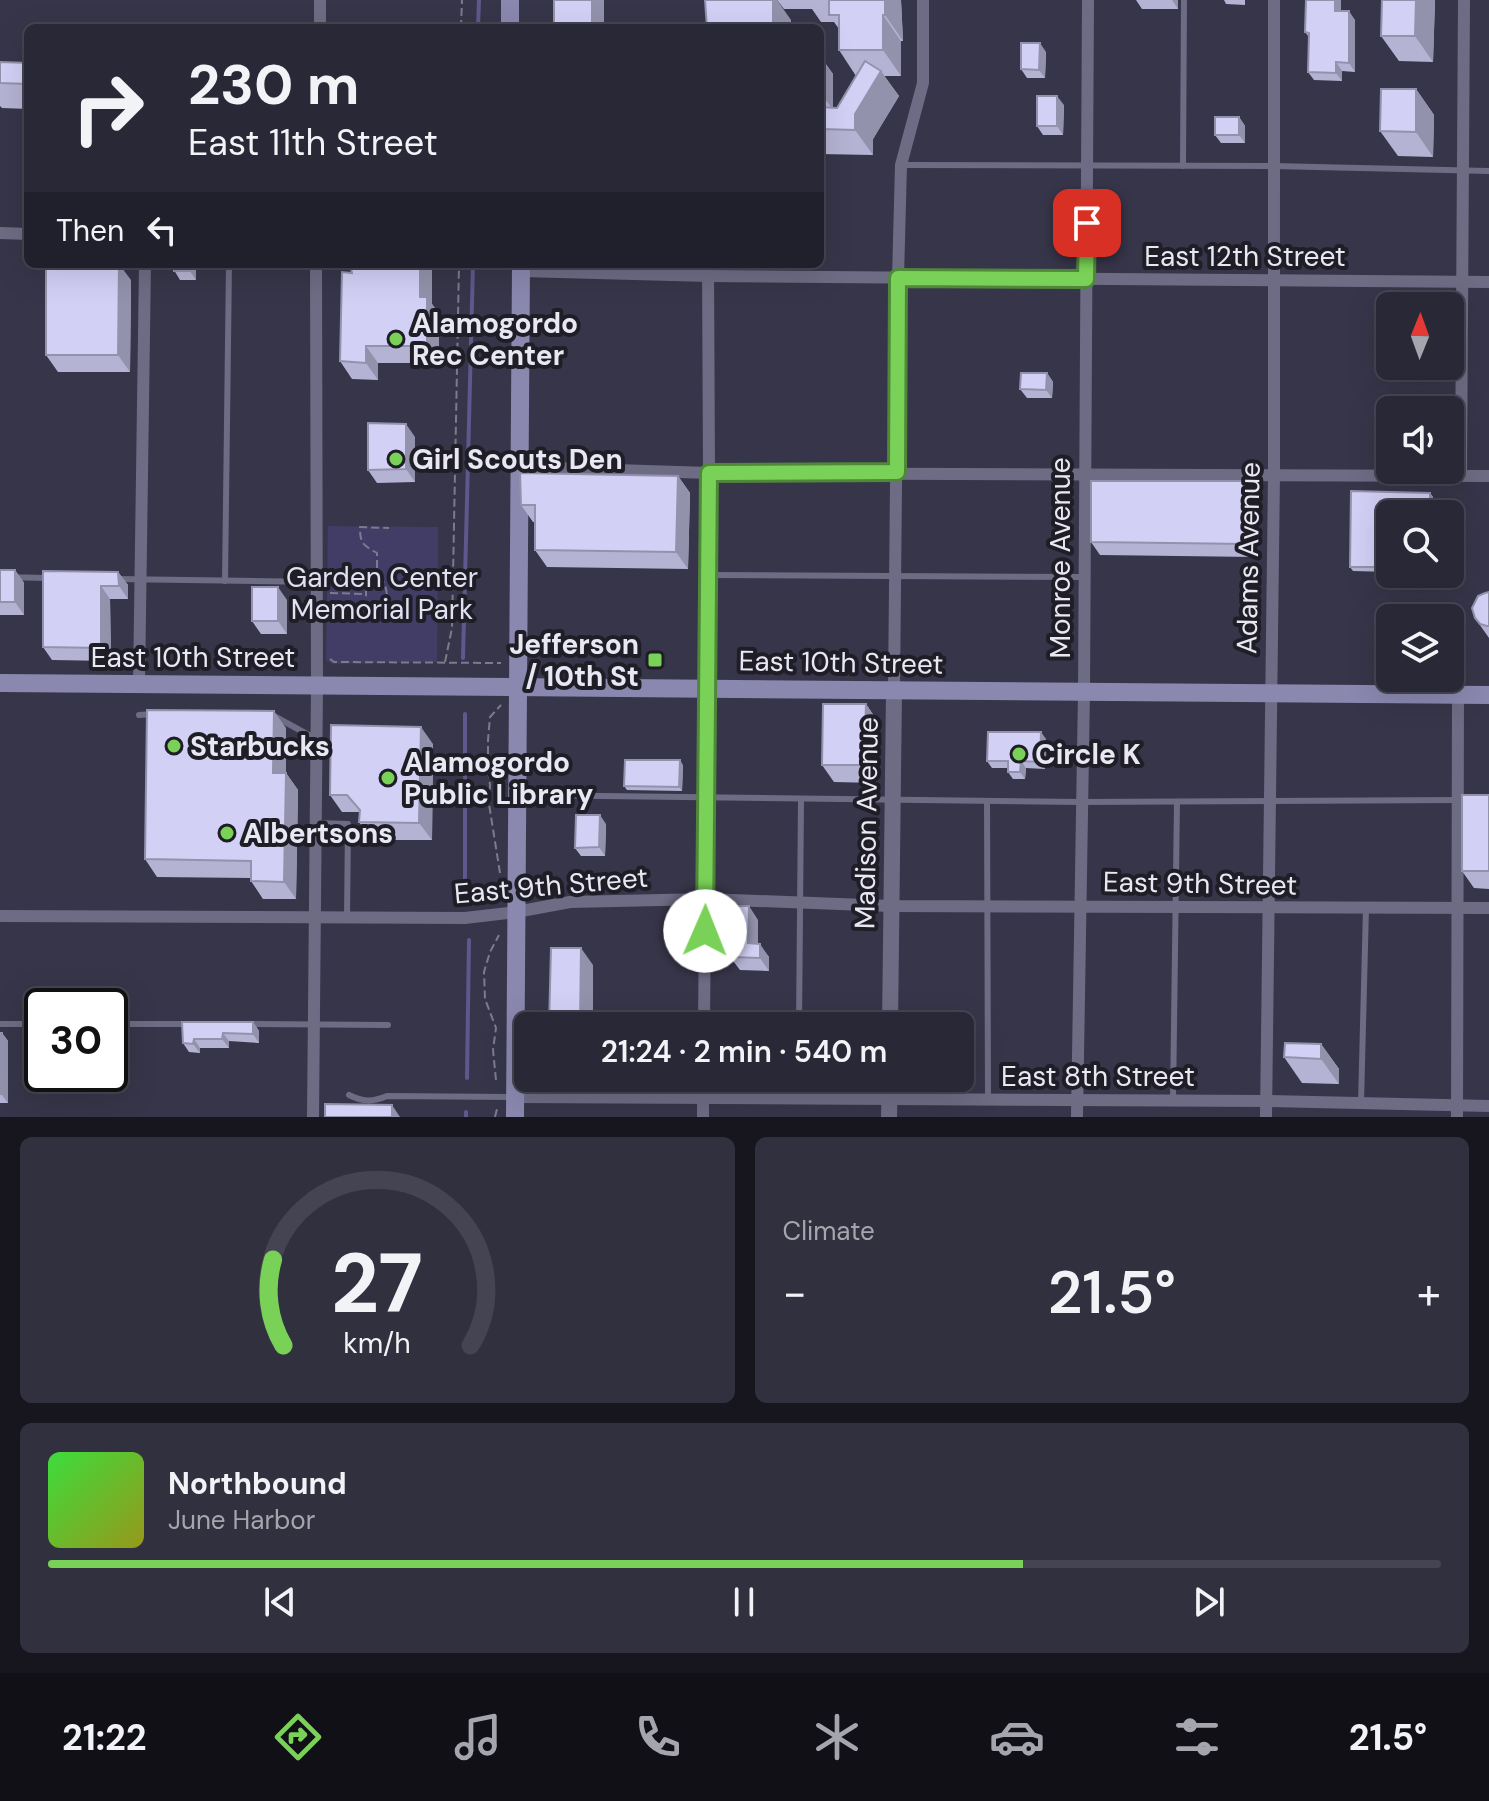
<!DOCTYPE html>
<meta charset="utf-8">
<style>
:root{--surface:#292837;--page:#31303f;--text:#f1f3f6;--muted:#a5a6ad;--line:#454452;--accent:#7ad157}
body{margin:0;font-family:"DM Sans",sans-serif;background:var(--page);color:var(--text);height:100vh;display:flex;flex-direction:column;font-size:30px;white-space:nowrap}
*{box-sizing:border-box;margin:0}
p{font-size:26px;color:var(--muted)}
.icon{flex:none;width:44px;height:44px;fill:none;stroke:currentColor;stroke-width:2;stroke-linecap:round;stroke-linejoin:round}
.map{position:relative;height:1117px;overflow:hidden}
.details{display:flex;flex-direction:column;gap:20px;padding:20px;background:#17161e;flex:1}
.details>*{flex:none}
.banner{position:absolute;left:24px;top:24px;width:800px;height:244px;border-radius:12px;box-shadow:0 8px 32px #0002,0 0 0 2px var(--line);background:#292837;color:var(--text);overflow:hidden}
.needle{width:52px;rotate:1deg}
.fabs{position:absolute;left:1376px;top:292px;display:grid;gap:16px}
.fabs a{display:grid;place-items:center;width:88px;height:88px;border-radius:12px;background:var(--surface);box-shadow:0 8px 32px #0002,0 0 0 2px var(--line);font-size:40px}
.speed{position:absolute;left:24px;top:988px;display:flex;gap:16px;font-size:40px;font-weight:700;text-align:center}
.speed>*{display:grid;place-content:center;width:104px;height:104px;border-radius:50%;background:var(--surface);box-shadow:0 8px 32px #0002,0 0 0 2px var(--line);line-height:1}
.speed .limit{border:4px solid #111;border-radius:12px;background:#fff;color:#111}
.pin{position:absolute;display:grid;place-items:center;width:68px;height:68px;color:#fff;margin:-34px;border-radius:16px;box-shadow:0 4px 12px #0006}
.me{position:absolute;width:88px;margin:-44px;rotate:1deg;stroke-linejoin:round;filter:drop-shadow(0 0 6px #0008)}
.turn{display:flex;align-items:center;gap:28px;height:168px;padding:0 32px;font-size:36px}
.turn .icon{width:104px;height:104px;stroke-width:2.5}
.turn b{display:block;font-size:56px;line-height:68px}
.then{display:flex;align-items:center;height:76px;padding:0 32px;background:#0003;gap:16px;font-size:30px}
.big{font-size:60px;font-weight:600;line-height:1.1}
.details .card{flex:1;display:flex;flex-direction:column;justify-content:center;gap:12px;min-width:0;padding:0 28px;border-radius:12px;background:var(--page)}
.details .dial{align-items:center;gap:0}
.dial svg{height:208px;overflow:visible;fill:none;stroke:var(--line);stroke-width:7;stroke-linecap:round;text-anchor:middle}
.dial text{fill:var(--text);stroke:none}
.song{display:flex;align-items:center;gap:24px}
.cover{width:96px;height:96px;border-radius:12px;background:linear-gradient(135deg,hsl(120 70% 55%),hsl(60 70% 35%))}
.played{height:8px;border-radius:4px;background:linear-gradient(90deg,var(--accent) 70%,var(--line) 70%)}
.keys{display:flex;justify-content:space-around;direction:ltr}
.heat{display:flex;justify-content:space-between;align-items:center;font-size:44px;direction:ltr}
.details .tiles{flex:1;display:grid;gap:20px;grid-template-columns:1fr 1fr}
.card:last-child{grid-column:span 2}
.trip{position:absolute;left:514px;top:1012px;width:460px;height:80px;border-radius:12px;background:var(--surface);box-shadow:0 8px 32px #0002,0 0 0 2px var(--line);font-weight:600;line-height:80px;text-align:center}
.tabs{display:flex;height:128px;justify-content:space-around;align-items:center;background:#101016;color:var(--muted)}
.tabs .icon{width:56px;height:56px}
.tabs .current{color:var(--accent)}
.tabs b{font-size:36px;color:var(--text)}
.map>svg:first-child{display:block}
.green{fill:#423d66}
.lines{fill:none;stroke-linecap:round;stroke-linejoin:round}
.stream{stroke:#5e588d;stroke-width:4}
.path{stroke:#7c7b8d;stroke-width:2;stroke-dasharray:8 4;stroke-linecap:butt}
.service{stroke:#6d6c84;stroke-width:6}
.minor{stroke:#6d6c84;stroke-width:12}
.tertiary{stroke:#6d6c84;stroke-width:16}
.secondary{stroke:#8a88af;stroke-width:18}
.wall{fill:#b5b3d3}
.shaded-wall{fill:#9392ac}
.building{fill:#d2d0f5;stroke:#9392ac;stroke-width:2}
.route-casing{stroke:#4f8839;stroke-width:20}
.route{stroke:#7ad157;stroke-width:14}
.poi-dot{fill:#7ad157;stroke:#1f1e27;stroke-width:3}
.labels{text-anchor:middle;stroke-width:8;stroke-linejoin:round;paint-order:stroke}
.street-label{font-size:28px;fill:#e8e8f5;stroke:#1f1e27}
.poi-label{font-size:28px;font-weight:bold;fill:#e8e8f5;stroke:#1f1e27;text-anchor:start}
.park-label{font-size:28px;fill:#e1e1f2;stroke:#1f1e27}
</style>
<div class="map">
<svg width="1489" height="1117" viewBox="0 0 1489 1117">
<rect width="100%" height="100%" fill="#373549"/>
<path class="green" d="M328,526L438,527L437,662L332,664L326,660Z"/>
<g class="lines">
<g class="stream">
<path d="M478,28L479,0"/>
<path d="M463,658L473,264"/>
<path d="M465,888V714"/>
<path d="M467,1078L469,940"/>
<path d="M466,1112V1117"/>
</g>
<g class="path">
<path d="M461,28L462,0"/>
<path d="M377,580V553C363,545 360,544 360,527L389,528"/>
<path d="M330,593L366,594V581H383C388,591 388,598 383,608H370L366,601V594"/>
<path d="M330,659L334,662L501,663"/>
<path d="M445,662L452,628L459,264"/>
<path d="M500,873L489,804L490,785L488,770V740L490,717L501,705"/>
<path d="M496,1080L493,1050L496,1028L485,999L484,972L490,952L499,935"/>
<path d="M495,1117L497,1109"/>
</g>
<g class="service">
<path d="M901,165L1273,166L1489,171"/>
<path d="M1183,166L1184,0"/>
<path d="M708,575L1084,577"/>
<path d="M0,577L48,578"/>
<path d="M116,579L316,582"/>
<path d="M225,581L229,264"/>
<path d="M139,715L154,714"/>
<path d="M274,716L316,739"/>
<path d="M521,795L1081,802L1458,800"/>
<path d="M987,801L988,1100"/>
<path d="M316,823L348,824L347,917"/>
<path d="M0,1024H42"/>
<path d="M110,1024H190"/>
<path d="M246,1024L388,1025"/>
<path d="M799,1026L801,800"/>
<path d="M799,1078V1098"/>
<path d="M349,1095C363,1102 373,1102 387,1096L512,1097"/>
<path d="M1173,1100L1177,802"/>
<path d="M1361,1103L1366,908"/>
</g>
<g class="minor">
<path d="M320,28V0"/>
<path d="M0,233L28,234"/>
<path d="M522,271L708,276L1489,282"/>
<path d="M521,467L709,473L1489,476"/>
<path d="M1461,475L1464,0"/>
<path d="M139,684L145,264"/>
<path d="M894,691L898,278L901,165L923,83V0"/>
<path d="M0,916L465,918L516,912L570,902L706,899L891,906L1489,908"/>
<path d="M704,1026L709,473L708,264"/>
<path d="M703,1078V1117"/>
<path d="M515,1097L1265,1101L1489,1106"/>
<path d="M313,1117L317,686L316,264"/>
<path d="M1077,1117L1084,692L1088,0"/>
<path d="M1266,1117L1274,475V0"/>
<path d="M1457,1117L1458,695"/>
</g>
<g class="tertiary">
<path d="M890,1026L894,691"/>
<path d="M889,1117L890,1078"/>
</g>
<g class="secondary">
<path d="M510,28V0"/>
<path d="M0,683L1489,695"/>
<path d="M515,1117L521,264"/>
</g>
</g>
<g class="wall">
<path d="M777,0H901L903,41H901V76H884L899,96L873,139V155L820,154V56L833,74V108H837L856,76L839,50V29L834,22H821L812,9H784Z"/>
<path d="M1136,0H1178V9H1142Z"/>
<path d="M1224,0H1245V5L1226,4Z"/>
<path d="M1341,0V11L1355,20V72L1342,71V81L1314,80L1308,72L1309,37L1305,32Z"/>
<path d="M1435,0L1433,62L1399,61L1381,36Z"/>
<path d="M1046,52L1045,78H1027L1021,69Z"/>
<path d="M0,62L28,63V109L2,108L0,106Z"/>
<path d="M1416,89L1434,115L1433,157L1398,156L1380,131Z"/>
<path d="M1064,105L1063,135H1043L1037,126Z"/>
<path d="M1239,117L1245,126V143H1221L1215,135Z"/>
<path d="M162,264H196V280H180L174,270H166Z"/>
<path d="M350,264H429L432,270V304L439,314V363H378V380L352,379L340,361L352,273Z"/>
<path d="M131,280L130,372H58L46,355Z"/>
<path d="M1047,373L1053,382L1052,398H1027L1020,389Z"/>
<path d="M415,437V482L377,483L368,470Z"/>
<path d="M678,476L690,493L688,569L547,567L535,550V522H533L521,505Z"/>
<path d="M1351,491L1430,493L1433,497V514H1390V572L1353,571L1350,567Z"/>
<path d="M1257,494L1256,557L1100,555L1091,542Z"/>
<path d="M0,570H15L24,583V615H0Z"/>
<path d="M43,571L118,572L128,585V599H110L111,661L52,660L43,647Z"/>
<path d="M1489,592V638L1475,618Z"/>
<path d="M287,600V634H261L252,621Z"/>
<path d="M866,704L878,722L877,783L834,782L822,765Z"/>
<path d="M286,728V773L298,790L296,899H263L251,881V878L157,877L145,859Z"/>
<path d="M1046,739L1045,769L1026,768L1025,779H1013L1008,772V768H992L987,761Z"/>
<path d="M433,744L432,840H371L359,822V812H342L330,795Z"/>
<path d="M683,765L682,791L627,790L624,786Z"/>
<path d="M1489,795V889L1474,888L1462,871Z"/>
<path d="M606,824L605,856H581L575,848Z"/>
<path d="M758,920V944L769,957V971L740,970L730,957Z"/>
<path d="M182,1022H253L259,1031V1043L229,1041V1048H200V1053L189,1052L183,1043Z"/>
<path d="M0,1033H2L8,1041V1103H0Z"/>
<path d="M1321,1044L1339,1069V1084L1302,1083L1284,1057Z"/>
</g>
<g class="shaded-wall">
<rect x="592" y="0" width="12" height="28"/>
<path d="M773,0H777L791,20V28H774L773,26Z"/>
<path d="M885,0H901L903,41L885,15Z"/>
<path d="M1172,0H1178V9Z"/>
<path d="M1335,0H1341V20L1335,11Z"/>
<path d="M1416,0H1435L1433,62L1415,36Z"/>
<path d="M1349,11L1355,20V72L1349,63Z"/>
<path d="M883,15L901,41V76L883,50Z"/>
<path d="M1040,43L1046,52L1045,78L1039,70Z"/>
<path d="M820,56L833,74V110L820,92Z"/>
<path d="M1336,62L1342,71V81L1336,73Z"/>
<path d="M881,71L899,96L873,139V155L855,130V114Z"/>
<path d="M1416,89L1434,115L1433,157L1416,132Z"/>
<path d="M1057,96L1064,105L1063,135L1057,126Z"/>
<path d="M1239,117L1245,126V143L1239,135Z"/>
<path d="M119,264L131,280L130,372L118,355Z"/>
<path d="M190,264H196V280L190,271Z"/>
<path d="M420,264H429L432,270V304L439,314V363L427,346L420,297Z"/>
<path d="M366,346L378,363V380L366,363Z"/>
<path d="M1047,373L1053,382L1052,398L1046,390Z"/>
<path d="M406,424L415,437V482L406,469Z"/>
<path d="M678,476L690,493L688,569L676,552Z"/>
<path d="M1248,481L1257,494L1256,557L1247,544Z"/>
<path d="M1430,493L1433,497V514H1430Z"/>
<path d="M15,570L24,583V615L15,602Z"/>
<path d="M118,572L128,585V599L119,586Z"/>
<path d="M101,586L110,599L111,661L101,648Z"/>
<path d="M278,587L287,600V634L278,621Z"/>
<path d="M866,704L878,722L877,783L864,765Z"/>
<path d="M274,711L286,728V773L298,790L296,899L284,882L273,773Z"/>
<path d="M421,727L433,744L432,840L419,823Z"/>
<path d="M1041,732L1046,739L1045,769L1040,762Z"/>
<path d="M680,760L683,765L682,791L679,787Z"/>
<path d="M1021,761L1026,768L1025,779L1020,772Z"/>
<path d="M600,815L606,824L605,856L599,847Z"/>
<path d="M749,906L758,920V956L748,943Z"/>
<path d="M760,944L769,957V971L760,958Z"/>
<path d="M581,948L593,965V1026L581,1025Z"/>
<path d="M253,1022L259,1031V1043L253,1034Z"/>
<path d="M2,1033L8,1041V1103L1,1094Z"/>
<path d="M223,1033L229,1041V1048L222,1039Z"/>
<path d="M194,1039L200,1048V1053L193,1044Z"/>
<path d="M1321,1044L1339,1069V1084L1321,1059Z"/>
<path d="M392,1105L400,1117H392Z"/>
</g>
<g class="building">
<rect x="554" y="0" width="38" height="28"/>
<path d="M705,0H773V26H789V28H707Z"/>
<path d="M829,0H885V15H883V50H839V15H829Z"/>
<path d="M1306,0H1335V11H1349V63L1336,62V73L1308,72L1309,33L1305,32Z"/>
<path d="M1382,0H1416L1415,36H1381Z"/>
<path d="M1021,43H1040L1039,70L1021,69Z"/>
<path d="M865,61L881,71L855,114V130L820,129V107L837,108Z"/>
<path d="M0,62L28,63V84L0,83Z"/>
<path d="M1381,89H1416V132L1380,131Z"/>
<rect x="1037" y="96" width="20" height="30"/>
<rect x="1215" y="117" width="24" height="18"/>
<path d="M46,264H119L118,355H46Z"/>
<rect x="174" y="264" width="16" height="7"/>
<path d="M350,264H420V297H427V346H366V363L340,361L342,272L352,273Z"/>
<path d="M1021,373H1047L1046,390L1020,389Z"/>
<path d="M368,423L406,424V469L368,470Z"/>
<path d="M520,473L678,476L676,552L535,550V505H521Z"/>
<path d="M1091,481H1248L1247,544L1091,542Z"/>
<path d="M1351,491L1430,493V514H1390V567H1350Z"/>
<rect x="0" y="570" width="15" height="32"/>
<path d="M43,571L118,572L119,586H101V648L43,647Z"/>
<rect x="252" y="587" width="26" height="34"/>
<path d="M1489,592V626H1487L1480,624L1475,618L1472,608L1478,596L1485,593Z"/>
<path d="M823,704H866L864,765H822Z"/>
<path d="M147,710L274,711L273,773H286L284,882L251,881V861L145,859Z"/>
<path d="M331,725L421,727L419,823L359,822L360,810L347,795H330Z"/>
<path d="M988,732H1041L1040,762L1021,761L1020,772H1008V761H987Z"/>
<path d="M625,760H680L679,787L624,786Z"/>
<rect x="1462" y="795" width="27" height="76"/>
<path d="M576,815H600L599,847L575,848Z"/>
<path d="M731,906H749L748,943L760,944V958L730,957Z"/>
<path d="M551,948H581L580,1026H549Z"/>
<path d="M182,1022H253V1034L223,1033L222,1039H194L193,1044L183,1043Z"/>
<path d="M0,1033H2L1,1094H0Z"/>
<path d="M1285,1043L1321,1044V1059L1284,1057Z"/>
<path d="M325,1104L392,1105V1117H325Z"/>
</g>
<g class="lines">
<defs>
<path id="route" d="M705,931L709,473L897,472L898,278L1086,279L1087,223"/>
</defs>
<use href="#route" class="route-casing"/>
<use href="#route" class="route"/>
</g>
<g class="poi-dot">
<circle cx="396" cy="339" r="8"/>
<circle cx="396" cy="459" r="8"/>
<rect x="647" y="652" width="16" height="16" rx="4"/>
<circle cx="174" cy="746" r="8"/>
<circle cx="1019" cy="754" r="8"/>
<circle cx="388" cy="778" r="8"/>
<circle cx="227" cy="833" r="8"/>
</g>
<g class="labels">
<g class="street-label">
<text x="1245" y="266">East 12th Street</text>
<text transform="translate(1060 558) rotate(-90)" y="10">Monroe Avenue</text>
<text transform="translate(1248 558) rotate(-89)" y="10">Adams Avenue</text>
<text x="193" y="667">East 10th Street</text>
<text transform="translate(841 662) rotate(1)" y="10">East 10th Street</text>
<text transform="translate(866 823) rotate(-89)" y="10">Madison Avenue</text>
<text transform="translate(1200 883) rotate(1)" y="10">East 9th Street</text>
<text transform="translate(551 885) rotate(-5)" y="10">East 9th Street</text>
<text x="1098" y="1086">East 8th Street</text>
</g>
<g class="poi-label">
<text x="412" y="333">Alamogordo<tspan x="412" dy="32">Rec Center</tspan></text>
<text x="412" y="469">Girl Scouts Den</text>
<text x="639" y="654" text-anchor="end">Jefferson<tspan x="639" dy="32">/ 10th St</tspan></text>
<text x="190" y="756">Starbucks</text>
<text x="1035" y="764">Circle K</text>
<text x="404" y="772">Alamogordo<tspan x="404" dy="32">Public Library</tspan></text>
<text x="243" y="843">Albertsons</text>
</g>
<g class="park-label">
<text x="382" y="587">Garden Center<tspan x="382" dy="32">Memorial Park</tspan></text>
</g>
</g>
</svg>
<div class="fabs">
<a><svg class="needle" viewBox="-14 -14 28 28"><path d="M0-13l5 13h-10z" fill="#e53935"/><path d="M0 13l5-13h-10z" fill="#a5a6ad"/></svg></a>
<a><svg class="icon" aria-label="sound" viewBox="0 0 24 24"><path d="M4 9h4l5-4v14l-5-4H4zM17 9q2 3 0 6"/></svg></a>
<a><svg class="icon" aria-label="search" viewBox="0 0 24 24"><circle cx="10" cy="10" r="6"/><path d="M15 15l6 6"/></svg></a>
<a><svg class="icon" aria-label="layers" viewBox="0 0 24 24"><path d="M12 4l9 5-9 5-9-5zM3 14l9 5 9-5"/></svg></a>
</div>
<div class="speed"><div class="limit">30</div></div>
<div class="pin" style="left:1087px;top:223px;background:#d93025"><svg class="icon" aria-label="arrive" viewBox="0 0 24 24"><path d="M6 21V4h12l-3 4 3 4H6"/></svg></div>
<svg class="me" style="left:705px;top:931px" viewBox="-20 -20 40 40"><circle r="19" fill="#fff"/><path d="M0-13L10 11 0 6-10 11z" fill="#7ad157"/></svg>
<div class="trip">21:24 · 2 min · 540 m</div>
<div class="banner">
<div class="turn"><svg class="icon" aria-label="right" viewBox="0 0 24 24"><path d="M7 20v-9h11M14 6l5 5-5 5"/></svg><div><b>230 m</b>East 11th Street</div></div>
<div class="then">Then<svg class="icon" aria-label="left" viewBox="0 0 24 24"><path d="M17 20v-9H6M10 6l-5 5 5 5"/></svg></div>
</div>
</div>
<section class="details">
<div class="tiles">
<div class="card dial"><svg viewBox="0 0 100 80">
<path d="M14 69A42 42 0 1 1 86 69"/>
<path d="M14 69A42 42 0 0 1 10 36" stroke="#7ad157"/>
<text x="50" y="56" font-size="32" font-weight="700">27</text>
<text x="50" y="72" font-size="11">km/h</text>
</svg></div>
<div class="card"><p>Climate</p>
<div class="heat"><a>−</a><b class="big">21.5°</b><a>+</a></div>
</div>
<div class="card">
<div class="song"><i class="cover"></i><div><b>Northbound</b><p>June Harbor</p></div></div>
<div class="played"></div>
<div class="keys"><svg class="icon" aria-label="previous" viewBox="0 0 24 24"><path d="M18 5L8 12l10 7zM5 5v14"/></svg><svg class="icon" aria-label="pause" viewBox="0 0 24 24"><path d="M8 5v14M16 5v14"/></svg><svg class="icon" aria-label="next" viewBox="0 0 24 24"><path d="M6 5l10 7-10 7zM19 5v14"/></svg></div>
</div>
</div>
</section>
<nav class="tabs">
<b>21:22</b>
<svg class="icon current" aria-label="directions" viewBox="0 0 24 24"><path d="M12 3l9 9-9 9-9-9zM9 14v-3h6M13 9l2 2-2 2"/></svg>
<svg class="icon" aria-label="music" viewBox="0 0 24 24"><path d="M9 18V5l10-2v13"/><circle cx="6" cy="18" r="3"/><circle cx="16" cy="16" r="3"/></svg>
<svg class="icon" aria-label="phone" viewBox="0 0 24 24"><path d="M5 4h4l2 5-3 2q2 4 5 5l2-3 5 2v4C11 20 4 13 5 4z"/></svg>
<svg class="icon" aria-label="climate" viewBox="0 0 24 24"><path d="M12 3v18M4 7l16 10M4 17L20 7"/></svg>
<svg class="icon" aria-label="car" viewBox="0 0 24 24"><path d="M5 17H2v-5l4-1 3-4h7l3 4 3 1v5h-3M9 17h6M6 11h13"/><circle cx="7" cy="17" r="2"/><circle cx="17" cy="17" r="2"/></svg>
<svg class="icon" aria-label="filters" viewBox="0 0 24 24"><path d="M4 7h16M4 17h16"/><circle cx="9" cy="7" r="2"/><circle cx="15" cy="17" r="2"/></svg>
<b>21.5°</b>
</nav>
